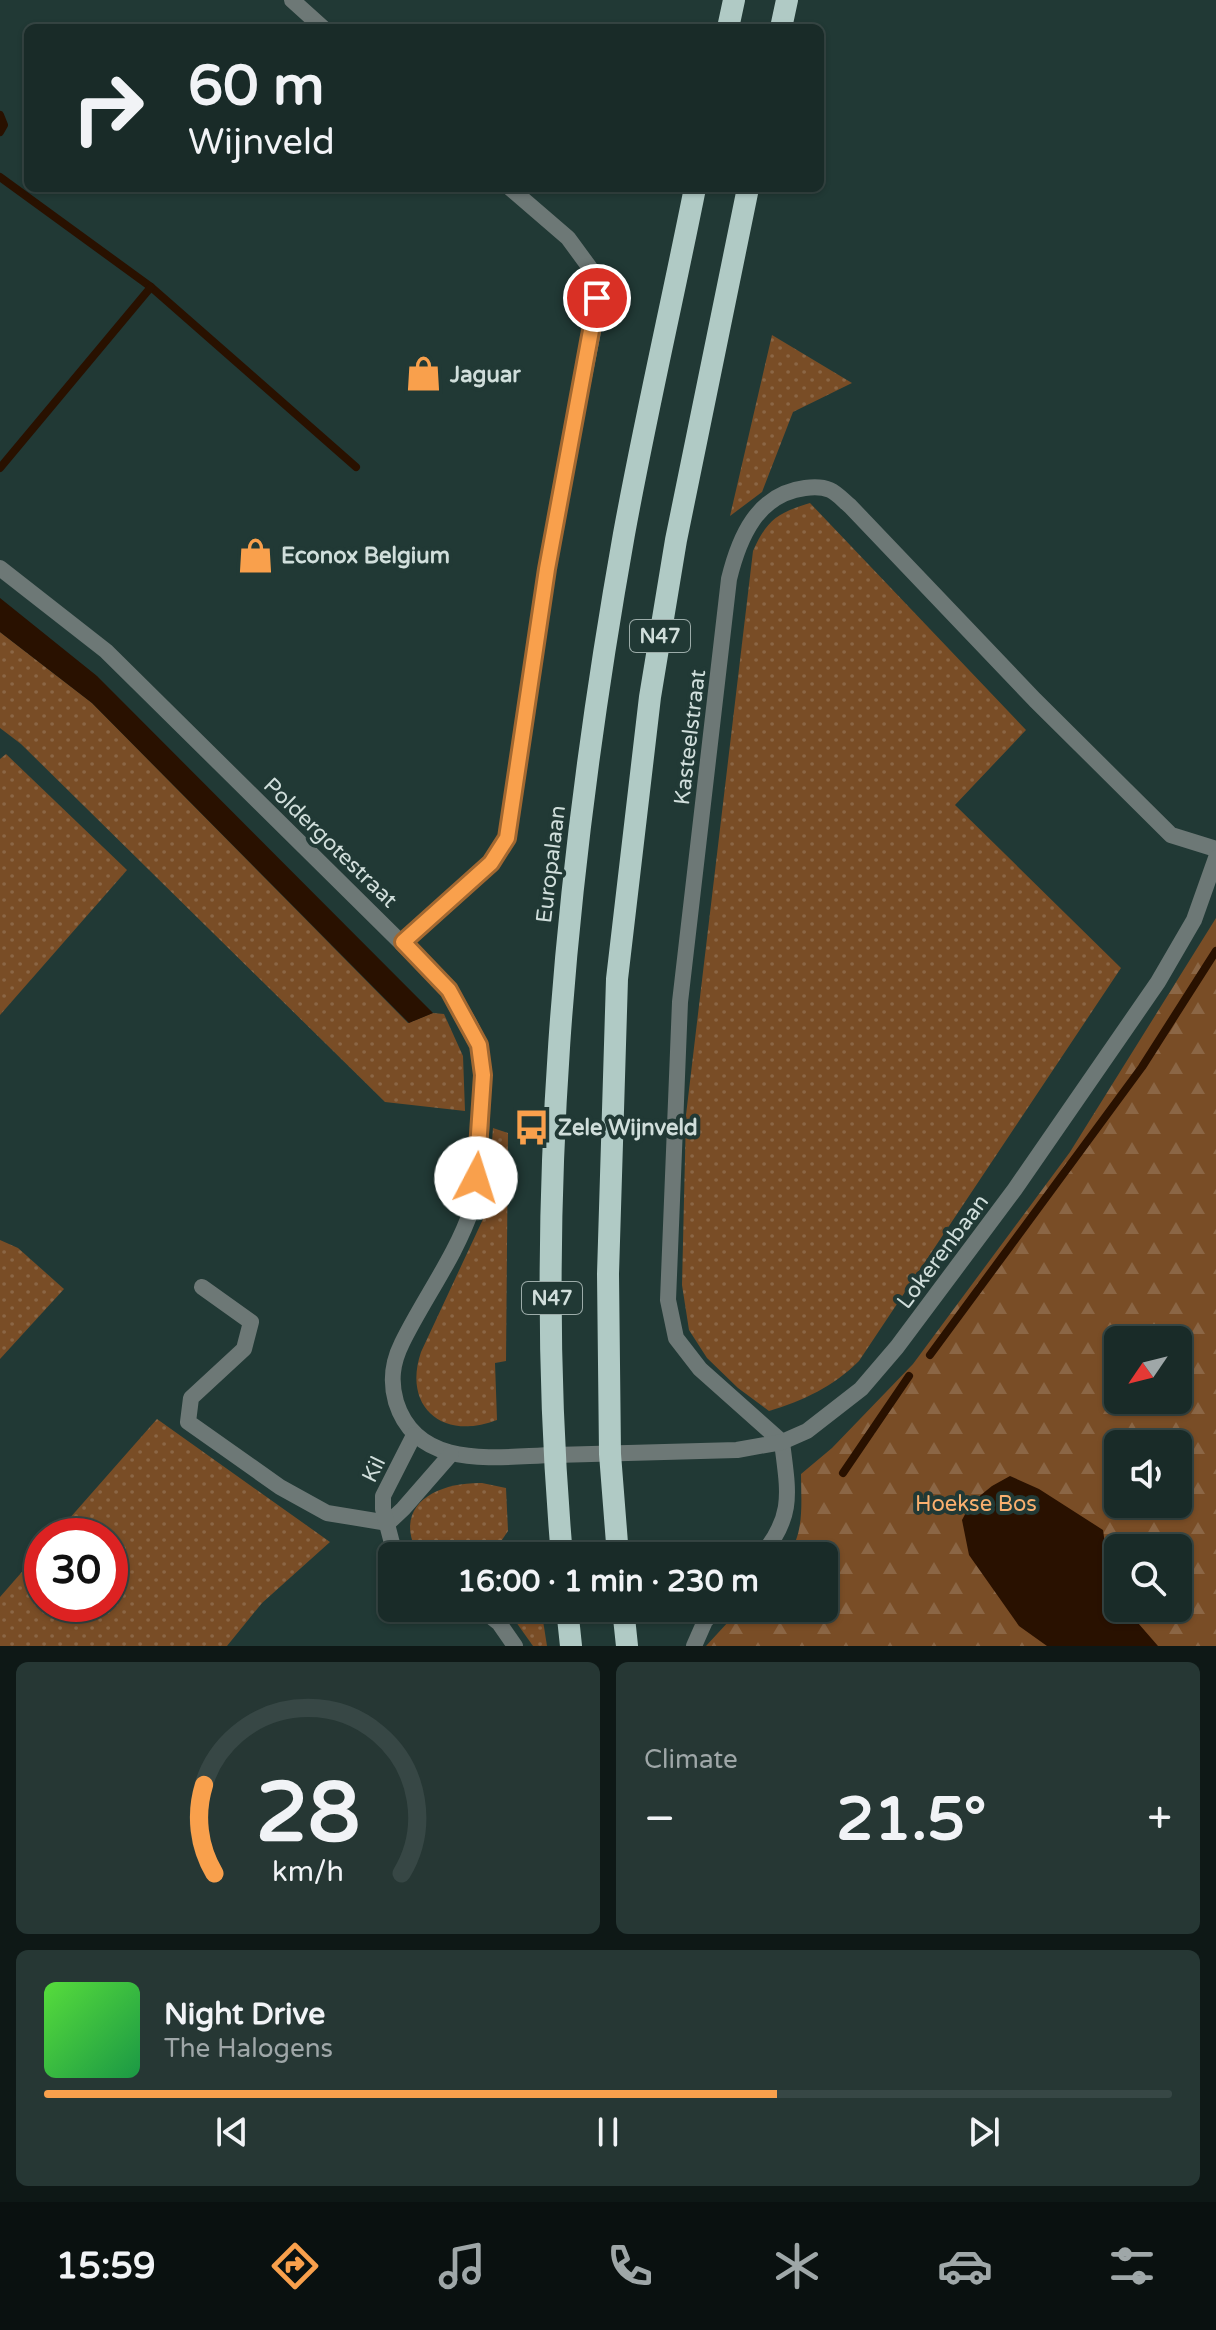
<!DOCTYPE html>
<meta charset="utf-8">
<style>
:root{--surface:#192b28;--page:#263734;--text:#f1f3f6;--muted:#9fa7a8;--line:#374745;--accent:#f9a04c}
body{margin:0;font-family:"Varela Round",sans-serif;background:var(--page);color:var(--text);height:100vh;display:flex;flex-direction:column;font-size:30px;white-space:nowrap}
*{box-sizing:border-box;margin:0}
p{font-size:26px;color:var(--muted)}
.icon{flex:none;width:44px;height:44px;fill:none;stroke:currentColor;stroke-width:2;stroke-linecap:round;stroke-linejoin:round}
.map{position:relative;height:1646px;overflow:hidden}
.sheet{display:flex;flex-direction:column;gap:16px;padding:16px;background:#0e1816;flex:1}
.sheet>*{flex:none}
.hud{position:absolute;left:24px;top:24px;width:800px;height:168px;border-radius:12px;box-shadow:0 2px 6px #0004,0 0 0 2px var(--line);background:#192b28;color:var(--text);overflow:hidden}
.needle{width:52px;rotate:235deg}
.fabs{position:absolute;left:1104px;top:1326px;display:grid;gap:16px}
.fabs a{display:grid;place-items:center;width:88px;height:88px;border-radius:12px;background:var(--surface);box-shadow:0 2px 6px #0004,0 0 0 2px var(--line);font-size:40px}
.speed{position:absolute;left:24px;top:1518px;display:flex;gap:16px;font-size:40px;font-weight:700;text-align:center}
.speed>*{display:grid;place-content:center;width:104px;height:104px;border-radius:50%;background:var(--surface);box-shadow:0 2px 6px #0004,0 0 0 2px var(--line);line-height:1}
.speed .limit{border:12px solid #d22;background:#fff;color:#111}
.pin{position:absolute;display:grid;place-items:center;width:68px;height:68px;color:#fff;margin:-34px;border:4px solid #fff;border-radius:50%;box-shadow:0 2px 8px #0007}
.me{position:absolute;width:88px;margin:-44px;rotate:5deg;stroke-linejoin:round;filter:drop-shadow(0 0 6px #0008)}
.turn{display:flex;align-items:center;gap:28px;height:168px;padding:0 32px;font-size:36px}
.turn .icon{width:104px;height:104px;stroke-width:2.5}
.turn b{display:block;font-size:56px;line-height:68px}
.big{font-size:60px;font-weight:700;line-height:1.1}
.sheet .card{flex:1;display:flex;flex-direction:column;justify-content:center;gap:12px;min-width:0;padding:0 28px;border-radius:12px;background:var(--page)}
.sheet .dial{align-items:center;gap:0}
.dial svg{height:208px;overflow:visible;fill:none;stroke:var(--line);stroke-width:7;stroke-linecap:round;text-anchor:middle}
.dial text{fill:var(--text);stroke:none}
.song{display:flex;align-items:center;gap:24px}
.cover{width:96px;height:96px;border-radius:12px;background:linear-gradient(135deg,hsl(110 70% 55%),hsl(140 70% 35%))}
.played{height:8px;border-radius:4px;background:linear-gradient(90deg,var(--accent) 65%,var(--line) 65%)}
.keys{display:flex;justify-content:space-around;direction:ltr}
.heat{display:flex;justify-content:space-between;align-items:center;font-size:44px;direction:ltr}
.sheet .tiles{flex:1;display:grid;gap:16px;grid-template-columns:1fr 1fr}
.card:last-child{grid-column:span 2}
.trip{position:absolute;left:378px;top:1542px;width:460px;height:80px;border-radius:12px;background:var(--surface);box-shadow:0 2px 6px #0004,0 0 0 2px var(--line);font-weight:700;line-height:80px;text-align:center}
.menu{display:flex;height:128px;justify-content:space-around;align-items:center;background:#0a1110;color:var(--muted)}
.menu .icon{width:56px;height:56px}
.menu .selected{color:var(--accent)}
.menu b{font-size:36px;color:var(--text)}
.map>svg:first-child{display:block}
.grass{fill:url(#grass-dots)}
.forest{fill:url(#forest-firs);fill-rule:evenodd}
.water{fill:#291100}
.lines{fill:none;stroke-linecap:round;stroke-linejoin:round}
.stream{stroke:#291100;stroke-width:8}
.minor{stroke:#6d7876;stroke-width:16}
.tertiary{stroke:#6d7876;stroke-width:16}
.trunk{stroke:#b0cac5;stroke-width:22}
.route-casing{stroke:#a26831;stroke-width:20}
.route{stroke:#f9a04c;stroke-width:14}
.labels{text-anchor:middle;stroke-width:8;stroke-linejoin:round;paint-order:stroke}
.shield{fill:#213935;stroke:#9caca9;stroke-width:2}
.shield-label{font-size:20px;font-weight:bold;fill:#d0dedb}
.poi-label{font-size:22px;font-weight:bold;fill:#d0dedb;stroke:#213935;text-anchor:start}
.street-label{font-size:22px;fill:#d0dedb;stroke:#213935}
.park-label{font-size:22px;fill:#fab06f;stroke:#213935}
</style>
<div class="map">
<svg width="1216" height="1646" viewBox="0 0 1216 1646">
<defs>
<pattern id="grass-dots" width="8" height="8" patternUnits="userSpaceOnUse" patternTransform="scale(2)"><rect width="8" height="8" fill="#794d26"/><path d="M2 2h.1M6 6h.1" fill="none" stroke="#8b6645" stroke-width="1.8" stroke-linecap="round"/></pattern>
<pattern id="forest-firs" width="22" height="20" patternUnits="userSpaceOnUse" patternTransform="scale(2)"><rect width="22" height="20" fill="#794d26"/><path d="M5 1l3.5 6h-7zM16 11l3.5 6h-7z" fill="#8b6645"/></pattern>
</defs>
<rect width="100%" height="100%" fill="#213935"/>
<g class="grass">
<path d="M772,335L852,383L793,412L762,492L730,516Z"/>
<path d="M810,503L1026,730L955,805L1121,968L859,1361C834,1386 803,1401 769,1411L738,1388L707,1358L689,1330L682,1285L686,1115L753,551C767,520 777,513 810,503Z"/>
<path d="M0,632L92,703L408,1023L433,1013L444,1014L463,1056L465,1111L385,1102L21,744L0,728Z"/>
<path d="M6,754L127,870L0,1015V759Z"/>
<path d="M493,1128L508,1133L506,1361L495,1363L497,1420C444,1441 402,1408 421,1352L484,1217L488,1194Z"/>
<path d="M0,1240L18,1248L64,1289L0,1359Z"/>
<path d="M157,1419L330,1542L262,1603L227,1646H0V1597L42,1549V1604H110V1536H54Z"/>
<path d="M482,1483L506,1488L508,1531L491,1556H419C390,1505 437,1482 482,1483Z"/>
<path d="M506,1608H541L547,1646H533Z"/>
</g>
<path class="forest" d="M1216,918V1646H706L741,1608H824V1556H787C805,1534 801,1502 801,1474L832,1448L913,1364L1070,1152ZM1118,1340H1178V1400H1118ZM1118,1444H1178V1504H1118ZM1118,1548H1178V1608H1118Z"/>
<g class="water">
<path d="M0,598L97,676L433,1013L409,1023L92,703L0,632Z"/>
<path d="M1010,1476L1039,1489L1103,1530L1112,1594L1118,1600V1608H1125L1158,1646H1047L1019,1626L969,1555L962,1520L971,1503L992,1486Z"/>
</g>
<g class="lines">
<g class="stream">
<path d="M0,115L4,125L0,132"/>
<path d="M0,177L151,287L356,467"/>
<path d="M0,468L151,287"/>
<path d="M930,1355L1142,1067L1216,951"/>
<path d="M843,1473L909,1376"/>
</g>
<g class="minor">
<path d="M292,0L323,28"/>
<path d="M0,568L106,651L449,990C459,1007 472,1024 478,1044C486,1069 481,1182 472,1208C456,1256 424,1298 402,1343C392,1363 390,1381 396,1402C418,1472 498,1456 555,1455"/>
<path d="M403,942L491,863L507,838L533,656L557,511L593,332L597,298L590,268L568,238L510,188"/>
<path d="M202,1287L251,1322L244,1349L191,1398L188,1422L280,1487L327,1513L388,1523"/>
<path d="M388,1523L403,1509L451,1454"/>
<path d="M398,1556L393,1547L383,1509V1496L414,1435"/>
<path d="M761,1556C795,1515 788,1492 782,1442L700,1369L676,1338L668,1300L680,1002L729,579C739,538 757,494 805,488C812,487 823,487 830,490C837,493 844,501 850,506L1035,700L1171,835L1216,849"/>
<path d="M480,1608L499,1623L515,1646"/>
<path d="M694,1646L705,1621L717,1608"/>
</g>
<path class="tertiary" d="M555,1455L737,1450L782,1442L807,1431L861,1389L897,1347L1015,1189L1158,982L1194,920L1216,858"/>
<g class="trunk">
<path d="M728,28L734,0"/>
<path d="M781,28L787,0"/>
<path d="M562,1556C532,1215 564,871 624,534C645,419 672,303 695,188"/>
<path d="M618,1556L610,1454L608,1274L617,979L650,697L676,540L748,188"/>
<path d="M567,1608L571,1646"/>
<path d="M623,1608L627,1646"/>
</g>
</g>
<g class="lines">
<defs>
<path id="route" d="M476,1178L483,1075L479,1045L449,990L403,942L491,863L507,838L547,569L597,298"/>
</defs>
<use href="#route" class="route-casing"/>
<use href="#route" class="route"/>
</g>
<defs>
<symbol id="shop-bare" viewBox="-9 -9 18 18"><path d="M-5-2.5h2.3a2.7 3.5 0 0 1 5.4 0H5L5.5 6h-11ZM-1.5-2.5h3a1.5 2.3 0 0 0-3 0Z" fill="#f9a04c" stroke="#213935" stroke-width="2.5" paint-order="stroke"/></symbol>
<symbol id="bus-bare" viewBox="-9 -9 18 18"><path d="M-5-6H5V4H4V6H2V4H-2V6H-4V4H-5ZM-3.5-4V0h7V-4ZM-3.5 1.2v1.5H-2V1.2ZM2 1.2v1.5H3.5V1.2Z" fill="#f9a04c" stroke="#213935" stroke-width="2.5" paint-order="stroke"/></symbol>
</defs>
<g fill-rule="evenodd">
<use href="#shop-bare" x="398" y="348" width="51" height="51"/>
<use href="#shop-bare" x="230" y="530" width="51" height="51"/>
<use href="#bus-bare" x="506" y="1102" width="51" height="51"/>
</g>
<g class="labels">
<g class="shield">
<rect x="630" y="620" width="60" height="32" rx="6"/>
<rect x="522" y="1282" width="60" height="32" rx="6"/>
</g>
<g class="shield-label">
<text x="660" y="643">N47</text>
<text x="552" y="1305">N47</text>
</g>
<g class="poi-label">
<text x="450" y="382">Jaguar</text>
<text x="281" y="563">Econox Belgium</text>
<text x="558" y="1135">Zele Wijnveld</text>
</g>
<g class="street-label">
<text transform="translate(689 737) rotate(-83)" y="8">Kasteelstraat</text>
<text transform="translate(331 842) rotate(44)" y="8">Poldergotestraat</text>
<text transform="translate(550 864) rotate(-83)" y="8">Europalaan</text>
<text transform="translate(942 1251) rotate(-53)" y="8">Lokerenbaan</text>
<text transform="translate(373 1469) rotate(-64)" y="8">Kil</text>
</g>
<g class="park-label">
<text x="976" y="1511">Hoekse Bos</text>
</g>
</g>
</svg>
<div class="fabs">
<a><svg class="needle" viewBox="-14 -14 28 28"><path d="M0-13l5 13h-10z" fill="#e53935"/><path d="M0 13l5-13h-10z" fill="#9fa7a8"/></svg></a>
<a><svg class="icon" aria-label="sound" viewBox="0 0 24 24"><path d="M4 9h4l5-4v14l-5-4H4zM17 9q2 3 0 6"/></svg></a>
<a><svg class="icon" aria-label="search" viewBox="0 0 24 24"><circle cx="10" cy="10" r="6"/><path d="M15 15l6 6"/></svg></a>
</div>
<div class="speed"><div class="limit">30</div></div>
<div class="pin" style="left:597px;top:298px;background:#d93025"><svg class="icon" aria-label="arrive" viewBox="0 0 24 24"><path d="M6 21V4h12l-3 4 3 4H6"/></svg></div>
<svg class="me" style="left:476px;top:1178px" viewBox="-20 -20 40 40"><circle r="19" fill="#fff"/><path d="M0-13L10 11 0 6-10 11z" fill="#f9a04c"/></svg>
<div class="trip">16:00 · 1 min · 230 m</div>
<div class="hud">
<div class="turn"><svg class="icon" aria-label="right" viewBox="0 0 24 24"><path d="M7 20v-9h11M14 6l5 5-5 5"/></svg><div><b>60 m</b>Wijnveld</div></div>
</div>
</div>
<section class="sheet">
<div class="tiles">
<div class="card dial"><svg viewBox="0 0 100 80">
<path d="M14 69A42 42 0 1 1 86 69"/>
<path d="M14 69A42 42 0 0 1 10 35" stroke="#f9a04c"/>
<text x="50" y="56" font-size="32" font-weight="700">28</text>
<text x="50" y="72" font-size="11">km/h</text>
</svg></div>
<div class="card"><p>Climate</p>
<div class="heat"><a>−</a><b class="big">21.5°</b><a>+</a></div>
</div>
<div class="card">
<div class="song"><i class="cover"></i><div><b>Night Drive</b><p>The Halogens</p></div></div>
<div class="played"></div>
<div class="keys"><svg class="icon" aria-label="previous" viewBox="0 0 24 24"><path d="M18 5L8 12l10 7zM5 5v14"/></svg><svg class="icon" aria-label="pause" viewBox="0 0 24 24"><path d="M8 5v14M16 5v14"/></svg><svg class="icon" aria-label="next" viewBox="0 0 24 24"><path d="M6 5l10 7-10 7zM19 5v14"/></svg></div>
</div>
</div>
</section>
<nav class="menu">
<b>15:59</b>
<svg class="icon selected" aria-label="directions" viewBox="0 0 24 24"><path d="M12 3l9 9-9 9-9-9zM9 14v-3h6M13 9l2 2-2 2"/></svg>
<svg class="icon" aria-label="music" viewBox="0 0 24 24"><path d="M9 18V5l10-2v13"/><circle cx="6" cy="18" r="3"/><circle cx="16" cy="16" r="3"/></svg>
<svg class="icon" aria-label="phone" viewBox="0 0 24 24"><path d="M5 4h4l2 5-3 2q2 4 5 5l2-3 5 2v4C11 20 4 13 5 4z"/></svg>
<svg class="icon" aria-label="climate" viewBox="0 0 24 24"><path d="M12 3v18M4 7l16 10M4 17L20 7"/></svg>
<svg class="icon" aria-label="car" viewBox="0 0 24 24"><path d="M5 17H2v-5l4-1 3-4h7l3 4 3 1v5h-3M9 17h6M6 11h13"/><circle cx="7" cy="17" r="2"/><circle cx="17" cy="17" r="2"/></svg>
<svg class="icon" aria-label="filters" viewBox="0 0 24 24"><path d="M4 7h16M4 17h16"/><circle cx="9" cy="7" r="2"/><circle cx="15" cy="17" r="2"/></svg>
</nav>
